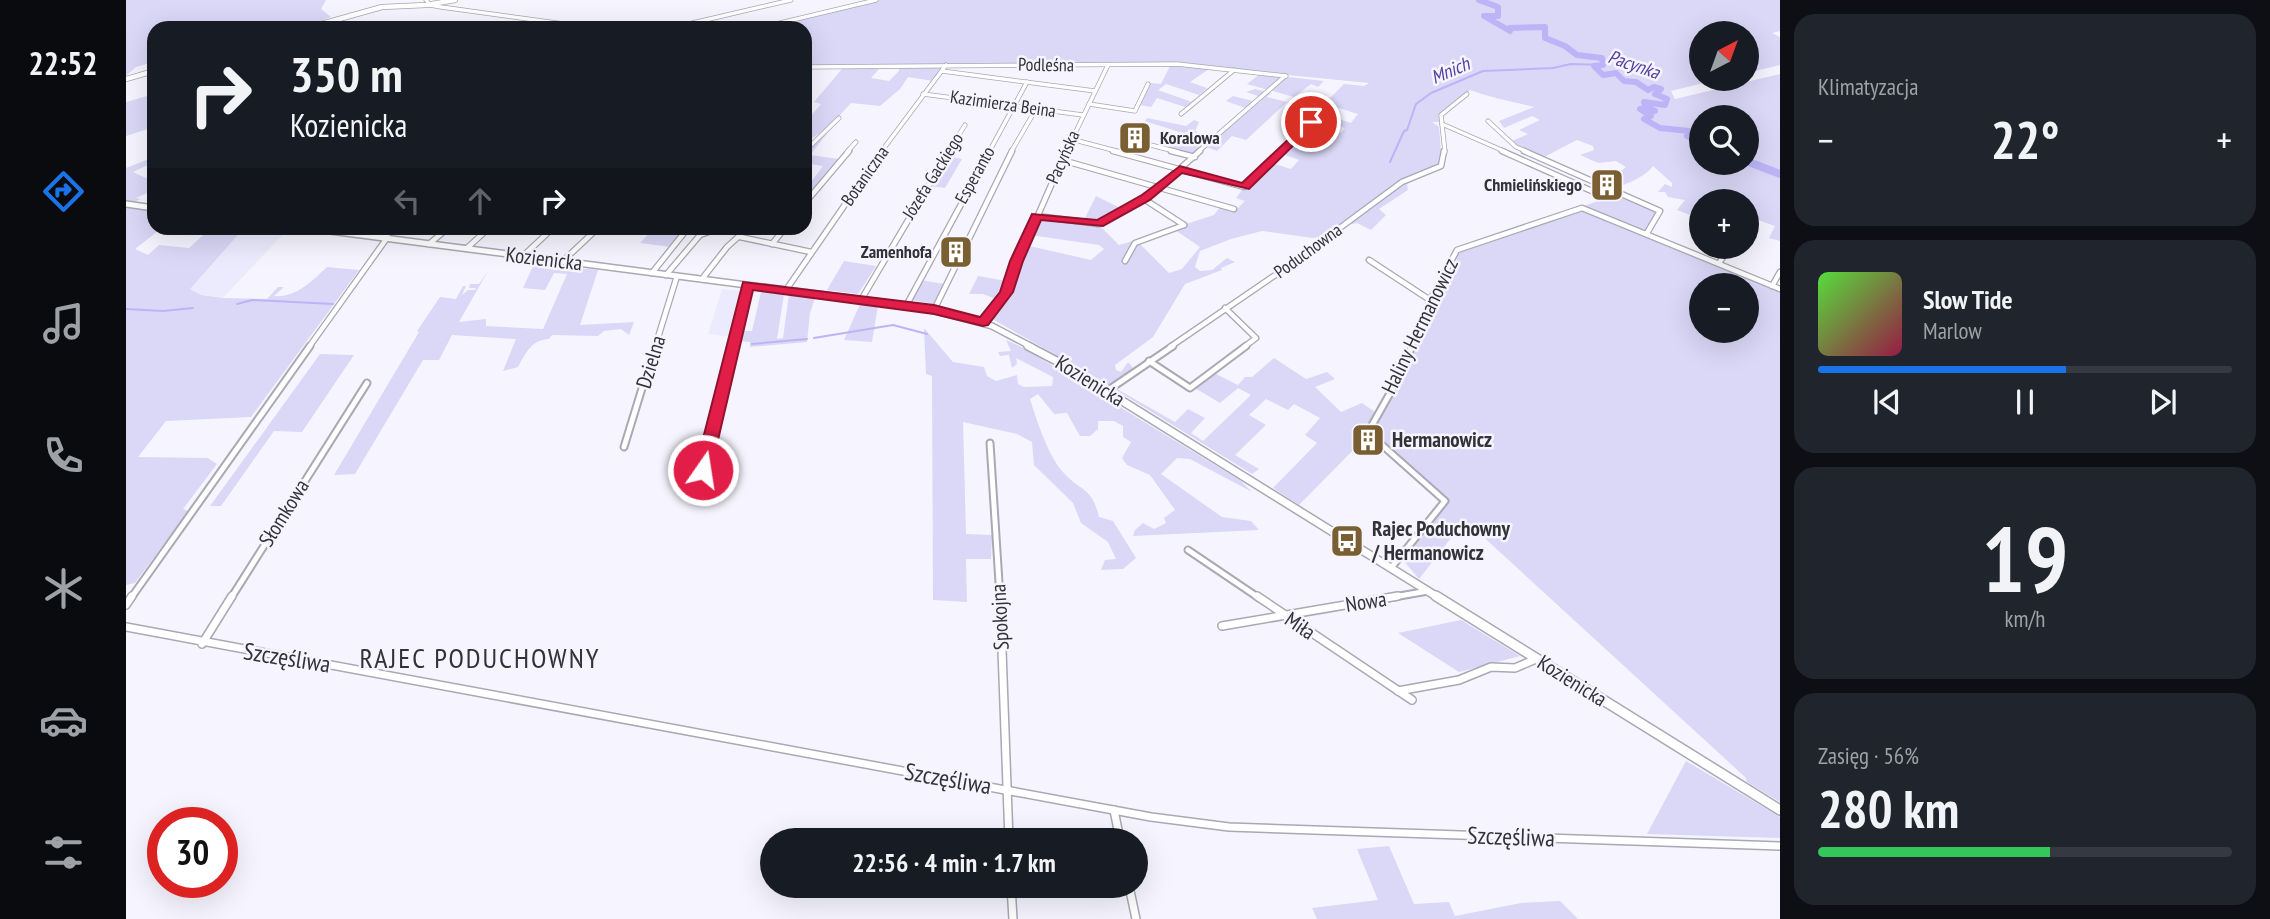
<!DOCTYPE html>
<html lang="pl">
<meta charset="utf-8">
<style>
:root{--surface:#171b24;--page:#20242c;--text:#f1f3f6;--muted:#9ea1a6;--line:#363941;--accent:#1a73e8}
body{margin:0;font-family:"PT Sans Narrow",sans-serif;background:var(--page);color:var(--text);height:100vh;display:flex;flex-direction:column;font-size:26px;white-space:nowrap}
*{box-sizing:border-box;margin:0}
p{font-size:23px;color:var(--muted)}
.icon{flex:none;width:38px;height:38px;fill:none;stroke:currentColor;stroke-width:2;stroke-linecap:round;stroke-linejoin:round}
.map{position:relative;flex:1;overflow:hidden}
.sheet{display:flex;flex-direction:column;gap:14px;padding:14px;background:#0d0f14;width:490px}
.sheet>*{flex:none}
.hud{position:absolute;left:21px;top:21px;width:665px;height:214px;border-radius:21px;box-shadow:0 7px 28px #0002;background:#171b24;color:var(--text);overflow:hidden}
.needle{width:46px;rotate:41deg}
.tools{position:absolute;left:1563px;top:21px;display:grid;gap:14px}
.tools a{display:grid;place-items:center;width:70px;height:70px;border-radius:50%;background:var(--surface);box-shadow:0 7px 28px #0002;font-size:35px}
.speed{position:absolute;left:21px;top:807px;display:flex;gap:14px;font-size:35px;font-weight:700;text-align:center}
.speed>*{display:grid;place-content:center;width:91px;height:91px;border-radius:50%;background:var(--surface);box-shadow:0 7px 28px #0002;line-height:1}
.speed .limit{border:10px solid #d22;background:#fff;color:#111}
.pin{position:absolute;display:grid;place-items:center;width:60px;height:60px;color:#fff;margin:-30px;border:4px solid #fff;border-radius:50%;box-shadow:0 2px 7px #0007}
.me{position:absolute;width:77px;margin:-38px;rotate:13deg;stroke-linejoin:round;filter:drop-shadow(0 0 5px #0008)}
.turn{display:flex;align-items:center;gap:24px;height:147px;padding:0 28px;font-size:32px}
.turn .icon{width:91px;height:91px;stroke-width:2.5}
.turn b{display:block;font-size:49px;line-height:60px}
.lanes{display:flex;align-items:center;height:66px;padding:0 28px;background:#0003;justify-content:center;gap:35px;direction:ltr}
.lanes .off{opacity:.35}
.big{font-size:52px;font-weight:800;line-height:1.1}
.sheet .card{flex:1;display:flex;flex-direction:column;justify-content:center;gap:10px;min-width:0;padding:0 24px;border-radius:21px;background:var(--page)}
.sheet .dial{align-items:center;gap:0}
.dial b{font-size:91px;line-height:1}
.song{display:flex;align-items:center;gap:21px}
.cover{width:84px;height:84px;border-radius:10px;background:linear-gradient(135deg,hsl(110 70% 55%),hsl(340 70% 35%))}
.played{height:7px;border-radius:4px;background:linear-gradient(90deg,var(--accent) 60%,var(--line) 60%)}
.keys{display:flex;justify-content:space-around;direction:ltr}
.heat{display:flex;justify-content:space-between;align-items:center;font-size:38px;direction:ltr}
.charge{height:10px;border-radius:5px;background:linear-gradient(90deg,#34c759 56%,var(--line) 0)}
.trip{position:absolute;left:634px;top:828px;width:388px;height:70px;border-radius:35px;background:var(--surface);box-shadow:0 7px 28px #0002;font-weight:800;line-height:70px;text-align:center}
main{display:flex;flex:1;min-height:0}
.dock{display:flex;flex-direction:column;width:126px;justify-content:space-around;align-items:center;background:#090b0e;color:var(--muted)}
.dock .icon{width:49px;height:49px}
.dock .active{color:var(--accent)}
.dock b{font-size:32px;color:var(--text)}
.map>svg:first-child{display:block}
.built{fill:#ecebfe}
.green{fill:#dad7f7;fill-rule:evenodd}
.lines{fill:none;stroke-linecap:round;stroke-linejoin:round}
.stream{stroke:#bcb4f7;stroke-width:2}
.river-far1{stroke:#bcb4f7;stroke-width:6}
.river{stroke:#bcb4f7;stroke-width:8}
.street-far3-casing{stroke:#a9a8b3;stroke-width:5}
.street-far2-casing{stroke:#a9a8b3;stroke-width:7}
.street-far1-casing{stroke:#a9a8b3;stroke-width:9}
.street-casing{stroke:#a9a8b3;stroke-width:10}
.secondary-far3-casing{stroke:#a9a8b3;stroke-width:6}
.secondary-far2-casing{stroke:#a9a8b3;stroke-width:8}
.secondary-far1-casing{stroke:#a9a8b3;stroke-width:10}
.secondary-casing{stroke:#a9a8b3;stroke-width:12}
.street-far3{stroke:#fff;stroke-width:3.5}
.street-far2{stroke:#fff;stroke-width:4.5}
.street-far1{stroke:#fff;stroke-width:5}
.street{stroke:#fff;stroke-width:7}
.secondary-far3{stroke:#fff;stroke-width:4.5}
.secondary-far2{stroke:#fff;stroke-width:5}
.secondary-far1{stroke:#fff;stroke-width:7}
.secondary{stroke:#fff;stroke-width:9}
.route{fill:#e11d48;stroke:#92132f;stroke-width:2}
.labels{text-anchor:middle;stroke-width:5;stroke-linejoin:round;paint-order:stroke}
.far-street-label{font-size:18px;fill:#323237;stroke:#f6f5ff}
.far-poi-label{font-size:18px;font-weight:bold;fill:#323237;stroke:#f6f5ff;text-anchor:end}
.far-water-label{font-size:19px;font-style:italic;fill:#5640a0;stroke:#f6f5ff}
.street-label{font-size:21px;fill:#323237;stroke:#f6f5ff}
.poi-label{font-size:21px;font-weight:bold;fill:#323237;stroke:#f6f5ff;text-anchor:start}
.near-street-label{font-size:24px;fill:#323237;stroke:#f6f5ff}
.near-quarter-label{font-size:28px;letter-spacing:2px;fill:#323237;stroke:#f6f5ff}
</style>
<main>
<nav class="dock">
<b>22:52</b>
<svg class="icon active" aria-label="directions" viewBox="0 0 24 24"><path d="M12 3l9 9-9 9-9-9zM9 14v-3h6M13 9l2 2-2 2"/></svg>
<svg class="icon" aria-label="music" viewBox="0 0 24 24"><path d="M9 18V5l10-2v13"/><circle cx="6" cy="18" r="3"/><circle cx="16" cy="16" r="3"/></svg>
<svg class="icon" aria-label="phone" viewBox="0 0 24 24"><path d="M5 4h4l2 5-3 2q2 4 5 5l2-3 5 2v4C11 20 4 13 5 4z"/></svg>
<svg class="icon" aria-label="climate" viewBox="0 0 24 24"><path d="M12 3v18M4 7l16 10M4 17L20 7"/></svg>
<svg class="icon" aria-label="car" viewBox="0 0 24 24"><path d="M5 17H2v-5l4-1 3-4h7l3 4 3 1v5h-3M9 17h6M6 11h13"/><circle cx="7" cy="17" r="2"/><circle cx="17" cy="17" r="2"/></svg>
<svg class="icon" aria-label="filters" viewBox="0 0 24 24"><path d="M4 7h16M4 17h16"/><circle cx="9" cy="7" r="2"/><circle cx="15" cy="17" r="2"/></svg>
</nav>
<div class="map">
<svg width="1654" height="919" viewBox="0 0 1654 919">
<rect width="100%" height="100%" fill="#f6f5ff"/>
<g class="built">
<path d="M118,228L162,229L97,298L59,292Z"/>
<path d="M596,289L617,291L607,337L582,334Z"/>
</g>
<g class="green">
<path d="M0,0H200L195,9L205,17L174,28H28V62L10,67L0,76Z"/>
<path d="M753,0H1654V31L1646,33L1654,37V65L1621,73L1620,33H1575V79H1594L1545,91L1549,99L1654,74V241L1643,238L1649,226L1626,218L1621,224L1620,201H1575V224L1566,221L1569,217L1551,210L1559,200L1542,197L1539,192H1532L1539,184L1546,187V183L1527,166C1520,176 1493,191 1478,186L1500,167L1490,161L1472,163L1454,155L1468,150L1467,146L1451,140L1418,157L1391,146L1386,141L1402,134L1393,130L1414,120L1406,116L1378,128L1373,121L1408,107C1384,101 1366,98 1344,90L1315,113L1313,122H1306L1313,127L1316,164L1276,179L1268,185L1293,178L1281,184L1282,190L1253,209L1260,215L1245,230L1231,223L1208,228L1199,236L1187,238L1136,231L1105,239L1074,251L1069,267L1074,271L1086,270L1101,258L1109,262L1095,268L1096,270L1059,284L1027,337L989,365L990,370L995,372L1002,362L1008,369L983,385L868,320L865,315L877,302L857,294H843L852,276L886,282L899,245L965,260L978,249L973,245L904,235L911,218L973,225L993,245L1010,240L998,256L999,262L1012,242L1043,273L1056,269L1074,247L1049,230L1062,225L1060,224L1088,215L1095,206L1110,210L1119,201L1110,198L1128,174L1134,176L1146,163L1165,169L1173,160L1156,154L1165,150L1162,147L1185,124L1215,133L1219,128L1191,120L1197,114L1225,123L1232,114L1203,105L1204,98L1218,84L1238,86L1243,83L1050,64L679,66V28H635ZM1575,117H1620V163H1575Z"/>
<path d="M1044,66L1083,69L1064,82L1081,88L1073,95L1040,84L1032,90L1066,102L1059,107L1031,98L1025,107L1014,105L1024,83L1035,84Z"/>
<path d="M773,67H818L807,81L782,77L774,89L754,106L725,103L705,125L679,143V123L695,104L688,102L716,69L754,68L745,78L763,81L773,71Z"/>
<path d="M1134,74L1198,81L1192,87L1185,84L1168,97L1121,84Z"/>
<path d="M1129,89L1145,93L1141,97L1161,102L1120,140L1106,136L1091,151L1078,146L1067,155L1040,148L1056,133L1019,121L1021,118L1060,126L1068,120L1073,122L1069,131L1089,140L1122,109L1100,101L1107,96L1127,101L1132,96L1120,92Z"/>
<path d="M28,94V127L0,136V102Z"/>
<path d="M707,126L684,155L713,159L679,201V190L697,166L679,163V152Z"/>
<path d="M821,156L836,159L819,188L803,186Z"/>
<path d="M28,157V162L7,172L20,178L28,175V190L10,198L15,199L8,202L0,200V168Z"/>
<path d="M970,196L996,209L975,222L958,220Z"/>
<path d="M1502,197L1534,211L1519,232L1654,289V802L1621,782L1619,777L1339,520L1293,579L1276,559L1317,501L1243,434L1173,505L1147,488L1191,443L1179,435L1194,418L1168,404L1162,410L1140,399L1123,415L1140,425L1109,455L1133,469L1126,474L990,390L991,389L1049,422L1062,409L1079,418L1065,433L1077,441L1125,395L1112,388L1094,403L1069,388L1088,373L1112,385L1119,377H1126L1148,358L1180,379L1201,372L1209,379L1189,387L1215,412L1236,403L1252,414L1328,250L1481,198L1486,201ZM1575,285H1620V331H1575Z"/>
<path d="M0,206L28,210V228H36L9,249L22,255L33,245L63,248L85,228H118L64,289L75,295L97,298L141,299L152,287H158L148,296C170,298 186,281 201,267L233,270L125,417L40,421L12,457L82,458L91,464L57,509L62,511L9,583L0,585Z"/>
<path d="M528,228H561L545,247L514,243Z"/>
<path d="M718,261L750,266L732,294L701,290Z"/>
<path d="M408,264L472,270L454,325L508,322L503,335L495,329L478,331L472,336L426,335L423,339C405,340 400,353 392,367L377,371L390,339L326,335L313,360H297L229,474L208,475L293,332L291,331L314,297L330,299L337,286H340L336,295L342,290H349L350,288H343L344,284H353L362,271L333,322L360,319V326L417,329L441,274L428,273L419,290L397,288Z"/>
<path d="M795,280L818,284L808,304L784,300Z"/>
<path d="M635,292L658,294L651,339L657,338L663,294L689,298L684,313L681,342L624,347V342L612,341L615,331H626Z"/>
<path d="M735,302L752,305L746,342L718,340Z"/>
<path d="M798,328L827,362L858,367L861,376L870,381L891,375L892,384L898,387L926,386L927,377L890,358L891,364L886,368L883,355L874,356L872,352L885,351L880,340L894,346L1115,481L1126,492L1064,459L1051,458L1035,474L1096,517L1125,521L1133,530L1007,536L1009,530L1017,523L1028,529L1040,523L1038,518L1049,510L1024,475L1001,465L996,458L1005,442L997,437V426L988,421H972V429L964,436H954L941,413L928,414L912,394L904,399C911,421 921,453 936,471C954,492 966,486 973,517L987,521L1010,558L997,569L975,570L979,560L990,559L982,542L955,523L947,503L908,465L906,442L891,434L837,422L840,534L866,535L865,559H840L841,602L807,600L806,376L800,374Z"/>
<path d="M194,354L228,355L176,432L148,431L95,506H84Z"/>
<path d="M1335,620L1394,656L1333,672L1272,633Z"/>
<path d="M1560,761L1654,817V838L1521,834Z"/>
<path d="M1263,846L1288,904L1323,902L1329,916L1395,903L1434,901L1452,919H1191L1186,908L1252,900L1231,849Z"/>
</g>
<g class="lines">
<g class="stream">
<path d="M1264,162L1278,131L1281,130L1290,104L1305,93L1357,71L1427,68L1445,64L1477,65"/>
<path d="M111,304L126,300L207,304"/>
<path d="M0,309L37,311L67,308"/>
<path d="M688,338L767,325L801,334"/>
<path d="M626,344L681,339"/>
</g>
<path class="river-far1" d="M1353,0L1372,7V16H1358L1384,31V28L1419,27V38L1439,46L1451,55L1476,58L1477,65L1468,66L1477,75L1490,73L1498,81L1510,82L1522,90L1528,87L1535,89L1529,94L1541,99L1539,105L1518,102L1519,106L1529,111L1514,109L1525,116L1518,119L1534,128L1563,131L1566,133L1561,136L1575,142"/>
<path class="river" d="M1620,161L1654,174"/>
<defs>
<g id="street-far3">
<path d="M300,0L304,5L315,7L467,28"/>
<path d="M402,28L414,22"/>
<path d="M545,28L665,0"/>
<path d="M633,28L750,0"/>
<path d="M679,67L1051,64L1160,76"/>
<path d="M816,71L969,91"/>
<path d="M797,94L957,115"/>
<path d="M963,104L1009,111L1022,84"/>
<path d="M1055,114L1108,70"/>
<path d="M1362,121L1390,147L1402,152"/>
<path d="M1316,124L1380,152"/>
<path d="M945,139L994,152"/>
<path d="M1005,140L1052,152"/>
<path d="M679,151L713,118"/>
<path d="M721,152L730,142"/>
<path d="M755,152L820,65"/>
<path d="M822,152L839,125"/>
<path d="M863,152L901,82"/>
<path d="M885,152L910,109"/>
<path d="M940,152L982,65"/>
<path d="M1072,152L1159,76"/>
<path d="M1153,152L1202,105"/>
<path d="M1319,152L1315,115L1341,94"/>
</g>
<g id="street-far2">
<path d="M987,151L1118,187L1155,151"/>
<path d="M1045,151L1069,157"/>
<path d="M1376,151L1477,196"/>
<path d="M1398,151L1534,211L1521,233"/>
<path d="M936,160L1108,209"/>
<path d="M1018,199L1058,225"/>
<path d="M679,203L723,151"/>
<path d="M911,216L973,224L1032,188L1074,151"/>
<path d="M614,237L685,252"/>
<path d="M257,238L269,228"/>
<path d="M303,244L322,228"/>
<path d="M646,244L659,228"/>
<path d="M341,248L363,228"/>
<path d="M397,256L427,228"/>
<path d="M1243,260L1304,300"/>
<path d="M437,261L472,228"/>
<path d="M999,261L1009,243L1058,225"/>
<path d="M1593,263L1604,247"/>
<path d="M526,273L562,228"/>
<path d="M540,275L574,235L594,228"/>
<path d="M576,279L601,247L622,228"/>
<path d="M1646,286L1654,272"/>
<path d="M660,290L756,151"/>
<path d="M735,300L823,151"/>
<path d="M780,306L864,151"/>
<path d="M1099,308L1130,338L1118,347"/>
<path d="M808,310L886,151"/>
<path d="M857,322L878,293L940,151"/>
<path d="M183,347L261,238"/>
<path d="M529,347L551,276"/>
<path d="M607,347L622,285"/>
<path d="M1044,347L1161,267L1276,182L1315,166L1318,151"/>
<path d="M1285,347L1304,300L1331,250L1456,208L1654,289"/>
</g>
<g id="street-far1">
<path d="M1023,361L1064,388L1120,346"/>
<path d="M981,391L1047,346"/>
<path d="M864,443L874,598"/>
<path d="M498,447L529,346"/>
<path d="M577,470L607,346"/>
<path d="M1062,550L1133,598"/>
<path d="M1265,568L1319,501L1247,437L1245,427L1272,379L1286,346"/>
<path d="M5,598L184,346"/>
<path d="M105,598L241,383"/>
<path d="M1262,598L1302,591"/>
</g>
<g id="street">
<path d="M874,596L883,840"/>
<path d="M1131,596L1286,700"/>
<path d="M0,605L6,596"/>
<path d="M1096,626L1272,596"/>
<path d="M0,627L1025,817L1103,827L1654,846"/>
<path d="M76,644L106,596"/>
<path d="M1272,691L1333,680L1365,667L1389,668L1410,659"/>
<path d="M988,810L994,840"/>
<path d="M885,886L887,919"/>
<path d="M1003,886L1010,919"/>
</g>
<g id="secondary-far3">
<path d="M181,28L256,7L300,5L329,0"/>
<path d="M0,79L28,71"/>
</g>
<g id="secondary-far2">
<path d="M0,204L28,208"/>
<path d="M181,228L799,308L866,326L906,347"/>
</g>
<path id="secondary-far1" d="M902,346L940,366L1313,598"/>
<path id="secondary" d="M1310,596L1654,810"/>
</defs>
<use href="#street-far3" class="street-far3-casing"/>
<use href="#street-far2" class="street-far2-casing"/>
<use href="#street-far1" class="street-far1-casing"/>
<use href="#street" class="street-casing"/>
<use href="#secondary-far3" class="secondary-far3-casing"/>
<use href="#secondary-far2" class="secondary-far2-casing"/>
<use href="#secondary-far1" class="secondary-far1-casing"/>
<use href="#secondary" class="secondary-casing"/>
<use href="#street-far3" class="street-far3"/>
<use href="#street-far2" class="street-far2"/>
<use href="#street-far1" class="street-far1"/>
<use href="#street" class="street"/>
<use href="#secondary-far3" class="secondary-far3"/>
<use href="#secondary-far2" class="secondary-far2"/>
<use href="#secondary-far1" class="secondary-far1"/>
<use href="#secondary" class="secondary"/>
</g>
<path class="route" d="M1185,118L1191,122L1189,124L1123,189L1056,173L1024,200L977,226L915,220L897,261L887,292L862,325L857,326L808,314L627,290L585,470L577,476L571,474L569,470L617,282L808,305L854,317L874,292L884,261L906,214L971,220L1016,195L1054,166L1116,183Z"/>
<defs>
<symbol id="building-square" viewBox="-11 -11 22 22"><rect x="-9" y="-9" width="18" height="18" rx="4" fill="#795f31" stroke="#f6f5ff"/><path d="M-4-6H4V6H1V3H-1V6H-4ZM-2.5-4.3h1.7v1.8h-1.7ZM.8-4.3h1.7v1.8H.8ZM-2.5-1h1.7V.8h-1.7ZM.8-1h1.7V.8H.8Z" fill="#fff"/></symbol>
<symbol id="bus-square" viewBox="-11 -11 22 22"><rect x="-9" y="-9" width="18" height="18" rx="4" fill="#795f31" stroke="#f6f5ff"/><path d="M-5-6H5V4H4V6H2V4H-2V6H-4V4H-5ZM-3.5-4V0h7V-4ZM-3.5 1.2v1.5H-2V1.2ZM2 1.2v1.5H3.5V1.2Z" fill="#fff"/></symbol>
</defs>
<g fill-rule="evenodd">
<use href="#building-square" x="990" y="119" width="38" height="38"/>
<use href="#building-square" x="1462" y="166" width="38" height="38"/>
<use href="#building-square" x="811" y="233" width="38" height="38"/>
<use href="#building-square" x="1223" y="421" width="38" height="38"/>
<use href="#bus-square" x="1202" y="522" width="38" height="38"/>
</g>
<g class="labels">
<g class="far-street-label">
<text transform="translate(920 65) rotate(1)" y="6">Podleśna</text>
<text transform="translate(877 104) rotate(8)" y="6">Kazimierza Beina</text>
<text transform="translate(937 157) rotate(-66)" y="6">Pacyńska</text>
<text transform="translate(849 175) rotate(-61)" y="6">Esperanto</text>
<text transform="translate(739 176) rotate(-55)" y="6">Botaniczna</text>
<text transform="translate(807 176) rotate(-58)" y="6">Józefa Gackiego</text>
<text transform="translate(1182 251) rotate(-36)" y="6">Poduchowna</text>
</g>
<g class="far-poi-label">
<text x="1034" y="144" text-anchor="start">Koralowa</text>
<text x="1456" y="191">Chmielińskiego</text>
<text x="806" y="258">Zamenhofa</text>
</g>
<g class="far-water-label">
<text transform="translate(1508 64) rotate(19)" y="7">Pacynka</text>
<text transform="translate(1324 70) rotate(-23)" y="7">Mnich</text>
</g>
<g class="street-label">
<text transform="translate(418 259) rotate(7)" y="7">Kozienicka</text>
<text transform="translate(1294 326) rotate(-64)" y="7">Haliny Hermanowicz</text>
<text transform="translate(525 362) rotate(-73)" y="7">Dzielna</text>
<text transform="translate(964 381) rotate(32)" y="7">Kozienicka</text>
<text transform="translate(158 513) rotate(-58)" y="7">Słomkowa</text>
<text transform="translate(1240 602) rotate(-9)" y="7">Nowa</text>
<text transform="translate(874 617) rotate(-93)" y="7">Spokojna</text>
<text transform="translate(1174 626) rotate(34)" y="7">Miła</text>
<text transform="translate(1446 681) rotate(32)" y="7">Kozienicka</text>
</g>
<g class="poi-label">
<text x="1266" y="447">Hermanowicz</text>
<text x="1246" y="536">Rajec Poduchowny<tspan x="1246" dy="24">/ Hermanowicz</tspan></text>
</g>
<g class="near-street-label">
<text transform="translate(161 658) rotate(9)" y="8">Szczęśliwa</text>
<text transform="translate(822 779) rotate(10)" y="8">Szczęśliwa</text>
<text transform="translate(1385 837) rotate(2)" y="8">Szczęśliwa</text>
</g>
<g class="near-quarter-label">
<text x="354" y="668">RAJEC PODUCHOWNY</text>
</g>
</g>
</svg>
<div class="tools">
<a><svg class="needle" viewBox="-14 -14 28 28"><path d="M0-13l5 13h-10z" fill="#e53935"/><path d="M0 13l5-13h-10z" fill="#9ea1a6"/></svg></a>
<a><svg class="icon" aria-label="search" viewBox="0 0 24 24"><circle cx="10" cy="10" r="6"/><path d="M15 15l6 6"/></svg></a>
<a>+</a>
<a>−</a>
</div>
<div class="speed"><div class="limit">30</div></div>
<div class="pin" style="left:1185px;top:122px;background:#d93025"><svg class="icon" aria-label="arrive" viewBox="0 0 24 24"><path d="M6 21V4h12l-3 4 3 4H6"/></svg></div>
<svg class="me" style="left:577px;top:470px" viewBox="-20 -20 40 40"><circle r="17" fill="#e11d48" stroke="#fff" stroke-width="3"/><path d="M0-11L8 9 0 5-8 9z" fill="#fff"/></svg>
<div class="trip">22:56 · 4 min · 1.7 km</div>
<div class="hud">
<div class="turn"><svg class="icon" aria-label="right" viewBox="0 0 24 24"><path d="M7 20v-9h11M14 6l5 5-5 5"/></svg><div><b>350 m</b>Kozienicka</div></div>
<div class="lanes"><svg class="icon off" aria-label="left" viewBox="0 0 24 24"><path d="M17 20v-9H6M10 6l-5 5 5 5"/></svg><svg class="icon off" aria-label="ahead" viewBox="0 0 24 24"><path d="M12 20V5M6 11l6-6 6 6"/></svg><svg class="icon" aria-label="right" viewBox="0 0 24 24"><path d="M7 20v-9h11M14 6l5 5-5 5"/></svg></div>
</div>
</div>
<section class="sheet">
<div class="card"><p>Klimatyzacja</p>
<div class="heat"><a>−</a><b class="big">22°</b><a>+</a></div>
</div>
<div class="card">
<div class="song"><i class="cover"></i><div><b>Slow Tide</b><p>Marlow</p></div></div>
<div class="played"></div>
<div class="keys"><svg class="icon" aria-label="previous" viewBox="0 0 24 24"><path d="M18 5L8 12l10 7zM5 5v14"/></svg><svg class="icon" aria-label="pause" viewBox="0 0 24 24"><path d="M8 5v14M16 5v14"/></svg><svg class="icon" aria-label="next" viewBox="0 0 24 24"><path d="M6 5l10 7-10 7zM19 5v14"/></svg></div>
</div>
<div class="card dial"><b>19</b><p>km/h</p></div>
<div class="card"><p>Zasięg · 56%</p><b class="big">280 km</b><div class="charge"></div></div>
</section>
</main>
